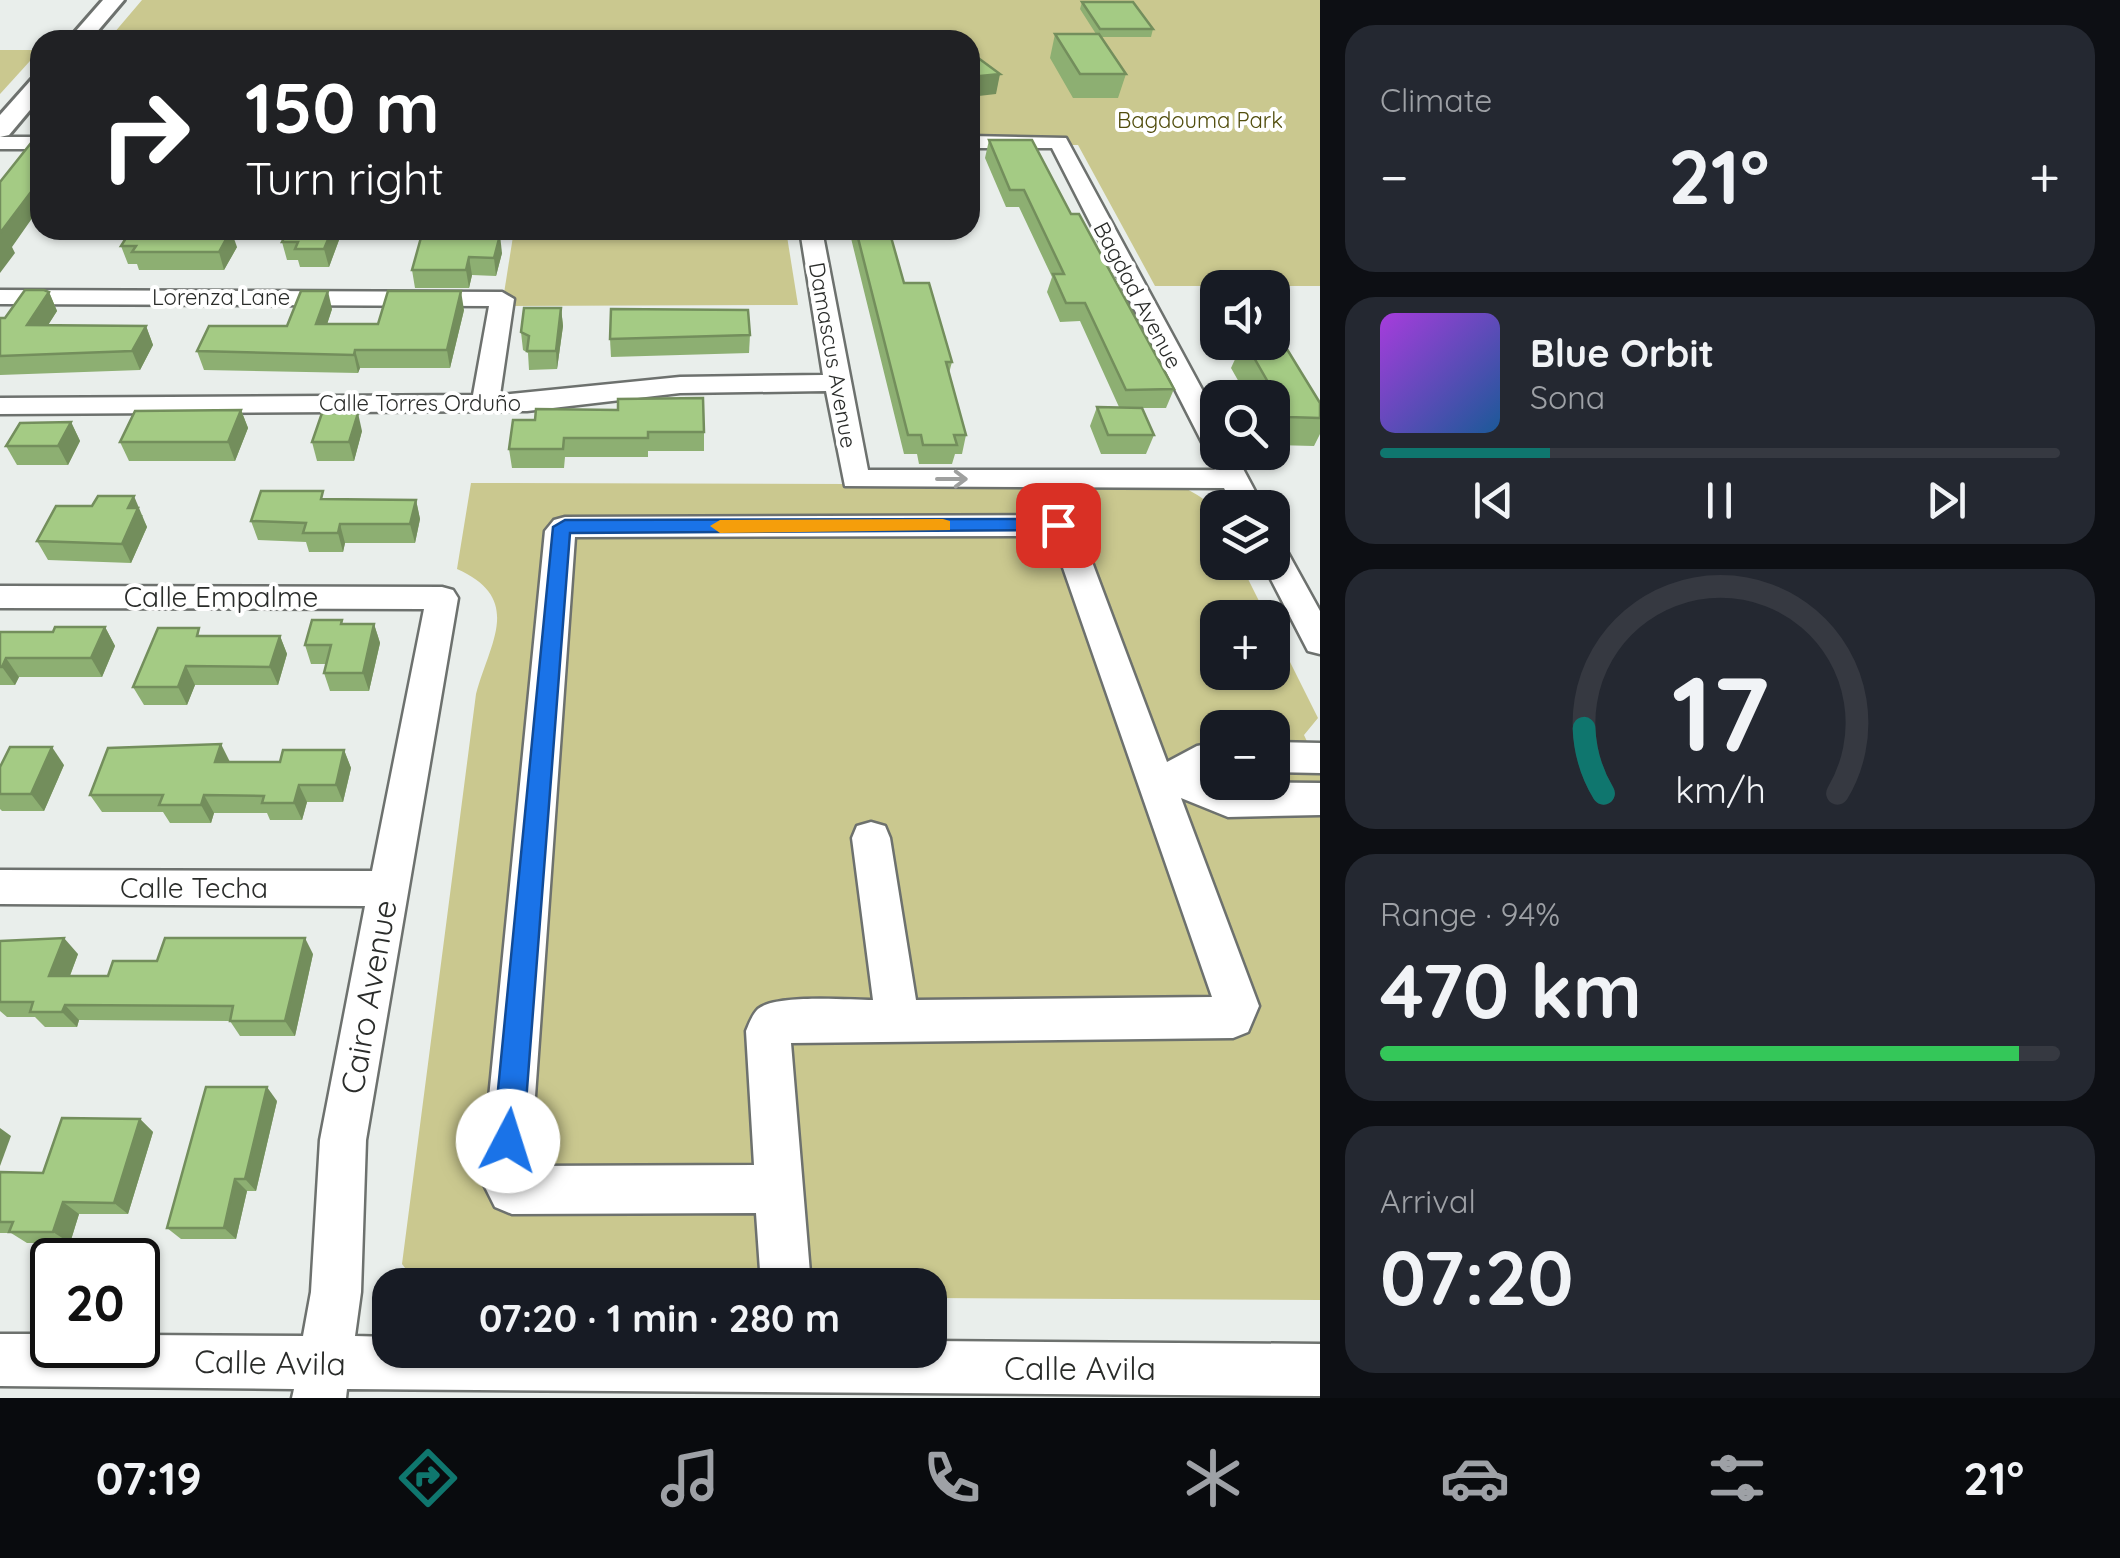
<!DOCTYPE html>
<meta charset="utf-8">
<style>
:root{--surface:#171b24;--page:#242831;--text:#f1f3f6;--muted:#9ea1a6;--line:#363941;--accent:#0f766e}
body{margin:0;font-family:Quicksand,sans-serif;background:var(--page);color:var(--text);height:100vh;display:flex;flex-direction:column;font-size:38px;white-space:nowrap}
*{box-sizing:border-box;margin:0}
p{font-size:32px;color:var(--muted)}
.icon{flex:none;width:55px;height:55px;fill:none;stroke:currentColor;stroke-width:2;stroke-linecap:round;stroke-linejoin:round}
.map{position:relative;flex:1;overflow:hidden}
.drawer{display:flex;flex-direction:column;gap:25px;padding:25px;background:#0d0f14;width:800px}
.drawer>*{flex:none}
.top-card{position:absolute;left:30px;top:30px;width:950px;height:210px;border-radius:30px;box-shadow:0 2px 8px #0004;background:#202124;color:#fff;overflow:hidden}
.tools{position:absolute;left:1200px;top:270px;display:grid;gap:20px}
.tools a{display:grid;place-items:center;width:90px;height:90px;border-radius:20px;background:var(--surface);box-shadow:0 2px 8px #0004;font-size:50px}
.speed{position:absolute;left:30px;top:1238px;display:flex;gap:20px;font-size:50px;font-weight:700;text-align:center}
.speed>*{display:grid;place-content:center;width:130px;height:130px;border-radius:50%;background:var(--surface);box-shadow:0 2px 8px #0004;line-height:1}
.speed .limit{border:5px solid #111;border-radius:15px;background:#fff;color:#111}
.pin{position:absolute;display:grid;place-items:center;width:85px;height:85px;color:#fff;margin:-42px;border-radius:20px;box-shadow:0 5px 15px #0006}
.me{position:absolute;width:110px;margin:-55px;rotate:5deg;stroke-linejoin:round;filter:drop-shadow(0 0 8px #0008)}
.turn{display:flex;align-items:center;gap:35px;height:210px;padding:0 50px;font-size:45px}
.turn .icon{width:130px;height:130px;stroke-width:2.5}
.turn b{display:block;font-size:70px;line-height:85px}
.big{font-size:75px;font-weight:800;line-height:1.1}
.drawer .tile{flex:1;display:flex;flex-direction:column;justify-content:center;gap:15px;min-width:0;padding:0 35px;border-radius:30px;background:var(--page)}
.drawer .dial{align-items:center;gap:0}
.dial svg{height:260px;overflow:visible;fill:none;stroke:var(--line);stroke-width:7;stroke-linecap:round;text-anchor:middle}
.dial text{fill:var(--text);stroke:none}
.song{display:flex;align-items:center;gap:30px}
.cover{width:120px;height:120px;border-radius:15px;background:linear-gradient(135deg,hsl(280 70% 55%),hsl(210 70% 35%))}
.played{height:10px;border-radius:5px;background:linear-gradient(90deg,var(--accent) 25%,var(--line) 25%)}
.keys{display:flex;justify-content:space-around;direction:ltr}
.heat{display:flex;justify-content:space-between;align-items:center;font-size:55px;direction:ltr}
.charge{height:15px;border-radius:8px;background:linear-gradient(90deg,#34c759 94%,var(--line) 0)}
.trip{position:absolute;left:372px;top:1268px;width:575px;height:100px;border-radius:30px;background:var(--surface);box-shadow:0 2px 8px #0004;font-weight:800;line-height:100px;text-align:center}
.menu{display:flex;height:160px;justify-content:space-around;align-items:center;background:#090b0e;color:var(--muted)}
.menu .icon{width:70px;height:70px}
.menu .active{color:var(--accent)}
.menu b{font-size:45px;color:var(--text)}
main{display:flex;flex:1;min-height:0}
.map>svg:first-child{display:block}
.green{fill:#cac88f;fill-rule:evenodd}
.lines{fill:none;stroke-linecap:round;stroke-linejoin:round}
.minor-casing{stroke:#6d716e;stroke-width:5}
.major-casing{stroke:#6d716e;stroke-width:6}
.minor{fill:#fff;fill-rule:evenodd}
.major{fill:#fff;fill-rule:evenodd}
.wall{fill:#8daf72}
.shaded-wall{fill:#738e5c}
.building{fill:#a4cb84;stroke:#738e5c;stroke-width:2.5}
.oneway{stroke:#9fa09f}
.route{fill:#1a73e8;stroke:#114b97;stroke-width:2.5}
.slow{fill:#f59e0b}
.labels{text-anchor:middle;stroke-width:8;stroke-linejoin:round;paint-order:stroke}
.far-park-label{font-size:22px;fill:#514d0d;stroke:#fff}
.far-street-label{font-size:22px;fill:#2a2c2a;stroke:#fff}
.street-label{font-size:28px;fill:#2a2c2a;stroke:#fff}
.near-street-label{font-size:32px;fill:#2a2c2a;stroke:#fff}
</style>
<main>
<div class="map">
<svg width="1320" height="1398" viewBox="0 0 1320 1398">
<rect width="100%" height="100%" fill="#e9eeeb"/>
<g class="green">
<path d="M142,0H1320V286H1155L1078,145H970V40H108Z"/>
<path d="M0,50H40L0,94Z"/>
<path d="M514,230H786L798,305L502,306Z"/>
<path d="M471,483L1179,485C1225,508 1217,514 1218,562L1240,563L1267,617L1218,618V672H1272L1273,628L1318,718L1304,735L1320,769V1300L930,1298V1285H418L402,1264L476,694C490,642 524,599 457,569ZM1218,728H1272V782H1218Z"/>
</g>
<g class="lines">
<defs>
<g id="minor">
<path d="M970,136L1066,138L1218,419V452H1234L1264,508H1234L1224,488L845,486L826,391L680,393L527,411L0,414V398L473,395L489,306L0,304V290L502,292L514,299L500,395L680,377L823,375L800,230H822L868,470H1215L1209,458L1212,453L1204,446L1052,148H970Z"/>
<rect x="0" y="137" width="40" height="12"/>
<path d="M1057,515L1076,523L1080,530L1167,762L1197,746L1218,742V772L1206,776L1218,782L1320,783V815L1228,817L1181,798L1259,1006L1248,1032L1233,1038L791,1043L811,1285H761L756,1213L512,1214L495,1207L481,1179L545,531L554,520L565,517ZM1052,536L1212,997L916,1000L890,838L885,826L871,822L857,826L852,838L873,1000C848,1000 776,994 758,1009C752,1015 749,1024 746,1031L754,1165L530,1166L575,537Z"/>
<path d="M1272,541L1283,544L1320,611V654L1308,651L1262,562H1272Z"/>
<path d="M0,586L442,587L453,590L458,598L366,1140L361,1292L355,1336L390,1337V1350H930V1341L1320,1344V1396L347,1389L346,1398H292L294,1389L0,1386V1334H52V1345H138V1335L303,1336L311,1292L320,1140L365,906L0,904V870L372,871L424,609L0,608Z"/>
<path d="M1272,742L1320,743V773L1272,772Z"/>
</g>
<g id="major">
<path d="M103,0H124L90,40H68Z"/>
<path d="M40,77V98L9,135L0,137V115L32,79Z"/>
</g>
</defs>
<use href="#minor" class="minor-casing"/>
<use href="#major" class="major-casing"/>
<use href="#minor" class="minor"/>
<use href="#major" class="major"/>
</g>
<g class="wall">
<path d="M1082,2L1153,29L1151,37H1101L1126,74L1118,98H1073L1050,58L1055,34H1096L1080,9Z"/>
<path d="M989,140L1071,214L1174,389L1166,408H1142L1154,435L1146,454H1101L1090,426L1097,407H1119L1080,321L1060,322L1047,292L1052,277L1019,207H1006L985,158Z"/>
<path d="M288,230H351L348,240H339L329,267H300L298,260H287L282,242Z"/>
<path d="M849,230H889L904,283L952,362L949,373L966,435L962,454H955L952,464H919L917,454H904Z"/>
<path d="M422,234L502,253L496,276L472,275L469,288H415L412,270Z"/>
<path d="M121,246L237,247L224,270H139L137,264H128Z"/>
<path d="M49,292L57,311L48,325L146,326L153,345L140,370L0,375V318H5Z"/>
<path d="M561,308L563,326L557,369L529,370L528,353L523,350L521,332Z"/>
<path d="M332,309L327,324H378L464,310L450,368H360L358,373L204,370L197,351L287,326Z"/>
<path d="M750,335L749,353L611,357L610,339Z"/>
<path d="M1243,342H1272L1320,403V434L1314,446L1274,445L1272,443V398H1248L1231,368Z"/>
<path d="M241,410L248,428L235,461H129L120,442Z"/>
<path d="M513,420L704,432V451H648V457H565L564,468H512L509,449Z"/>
<path d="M71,422L80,441L68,465H17L6,446Z"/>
<path d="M362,431L354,461H317L312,442Z"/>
<path d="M325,499L416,500L420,519L415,543H345L343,552H309L306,542L258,540L251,521Z"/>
<path d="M143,515L142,517L147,527L131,563L48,560L37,541Z"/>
<path d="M343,624H374L380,643L369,691H330L324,673L326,664H311L305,645Z"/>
<path d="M105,627L115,646L102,677H19L15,685H0V632H53Z"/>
<path d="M203,636H280L287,654L278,685H195L187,705H144L133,687Z"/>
<path d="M344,750L351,768L343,802H307L302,820H270L267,813H214L211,823H170L163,812H102L90,795L230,762H280Z"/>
<path d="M64,765L44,811H2L0,809V767Z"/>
<path d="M0,941L78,954L70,976H108L157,961L313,954L295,1036H240L230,1021L79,1020L77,1027H45L35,1017H7L0,1011Z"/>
<path d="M277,1101L256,1191H247L236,1239H181L167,1228Z"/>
<path d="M140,1119L153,1132L128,1214H79L70,1243H27L11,1233H0V1172L43,1173Z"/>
</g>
<g class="shaded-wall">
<path d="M1000,74L996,94L970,97V77Z"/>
<path d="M40,180V207L12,247L15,253L0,273V233Z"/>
<path d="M231,230L237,247L224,270L219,252Z"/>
<path d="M332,230H336L339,240L329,267L324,249Z"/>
<path d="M500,235L502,253L496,276L494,258Z"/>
<path d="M469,257L472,275L469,288L466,270Z"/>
<path d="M328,291L332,309L321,343L316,324Z"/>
<path d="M461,291L464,310L450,368L447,350Z"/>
<path d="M49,292L57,311L36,344L27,325Z"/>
<path d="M561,308L563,326L557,369L556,351Z"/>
<path d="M146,326L153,345L140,370L132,351Z"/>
<path d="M355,350L360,368L358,373L354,355Z"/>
<path d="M241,410L248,428L235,461L228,442Z"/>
<path d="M358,413L362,431L354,461L349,442Z"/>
<path d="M71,422L80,441L68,465L58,446Z"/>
<path d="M134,496L147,527L131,563L122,544L128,508Z"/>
<path d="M416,500L420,519L415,543L410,524Z"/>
<path d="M340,524L345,543L343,552L338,533Z"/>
<path d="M374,624L380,643L369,691L363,673Z"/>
<path d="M105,627L115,646L102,677L91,658Z"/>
<path d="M280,636L287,654L278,685L270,667Z"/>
<path d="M6,658L19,677L15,685L2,667Z"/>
<path d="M186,666L195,685L187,705L178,687Z"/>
<path d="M221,744L230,762H215Z"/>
<path d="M52,747L64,765L44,811L31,794Z"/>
<path d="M344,750L351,768L343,802L336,785Z"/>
<path d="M299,785L307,802L302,820L294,803Z"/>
<path d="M204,795L214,813L211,823L201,805Z"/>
<path d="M64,938L78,954L64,991L49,976Z"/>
<path d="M305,938L313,954L295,1036L285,1021Z"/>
<path d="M65,1005L79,1020L77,1027L62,1012Z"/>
<path d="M267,1087L277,1101L256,1191L245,1179Z"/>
<path d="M140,1119L153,1132L128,1214L114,1203Z"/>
<path d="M0,1128L11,1136L0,1166Z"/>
<path d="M235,1179L247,1191L236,1239L224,1228Z"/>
<path d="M63,1202L79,1214L70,1243L53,1232Z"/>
</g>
<g class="building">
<path d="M1082,2H1133L1153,29H1100Z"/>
<path d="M1055,34H1099L1126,74H1080Z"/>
<path d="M970,52L1000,74L970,77Z"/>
<path d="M989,140H1032L1071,214H1079L1174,389L1126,390L1085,303H1066L1053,274H1064L1024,190H1010Z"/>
<path d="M31,143H40V180L0,233V182Z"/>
<path d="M131,230H231L219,252H132L136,246H121Z"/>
<path d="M288,230H332L324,249H295L298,242H282Z"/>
<path d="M856,230H889L904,283H929L952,362H946L966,435H954L957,445H923L921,435H908Z"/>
<path d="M422,234L500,235L494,258L469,257L466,270H412Z"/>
<path d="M25,290H44L49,292L27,325L146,326L132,351L0,356V318H5Z"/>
<path d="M301,291H328L316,324H378L388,291H461L447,350H355L354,355L197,351L209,326H287Z"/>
<path d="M524,308H561L556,351H527L529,336L521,332Z"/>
<path d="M611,309L748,310L750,335L610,339Z"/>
<path d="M1272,341H1282L1320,403V418L1288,417L1245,342H1272Z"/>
<path d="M703,398L704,432H648V438H564L563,449H509L513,420H535L536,409L618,410V399Z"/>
<path d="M1097,407L1142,408L1154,435H1108Z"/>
<path d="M241,410L228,442H120L135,411Z"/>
<path d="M322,413H358L349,442H312Z"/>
<path d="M71,422L58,446H6L20,423Z"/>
<path d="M261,491H323L321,499L416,500L410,524H340L338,533H303L306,523L251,521Z"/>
<path d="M98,496H134L128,508H138L122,544L37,541L56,506H92Z"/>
<path d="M312,620H342L341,624H374L363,673H324L331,645H305Z"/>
<path d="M55,627H105L91,658H6L2,667H0V632H53Z"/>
<path d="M158,628H199L197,636H280L270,667L186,666L178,687H133Z"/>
<path d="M221,744L215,762H280L283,750H344L336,785H299L294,803H262L264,796L204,795L201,805H159L163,795H90L108,748Z"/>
<path d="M10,747H52L31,794H0V767Z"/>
<path d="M64,938L49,976H108L113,961H157L165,938H305L285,1021H230L233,1006L65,1005L62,1012H30L33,1002H0V941Z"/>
<path d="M206,1087H267L245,1179H235L224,1228H167Z"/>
<path d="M62,1118L140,1119L114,1203L63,1202L53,1232H9L13,1222H0V1172L43,1173Z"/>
</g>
<defs><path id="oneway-shaft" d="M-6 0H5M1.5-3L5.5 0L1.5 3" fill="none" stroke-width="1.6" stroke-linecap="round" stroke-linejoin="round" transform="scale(2.5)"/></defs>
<use class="oneway" href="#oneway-shaft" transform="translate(952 479)"/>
<path class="route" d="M1058,519L1064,521V530L570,533L523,1141L518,1151L508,1156L497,1151L493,1141L553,527L565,520Z"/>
<path class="slow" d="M943,519L950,521V530L720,533L710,526L720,520Z"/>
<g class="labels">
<g class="far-park-label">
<text x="1200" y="128">Bagdouma Park</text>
</g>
<g class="far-street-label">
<text transform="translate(1138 295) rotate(62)" y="8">Bagdad Avenue</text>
<text x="221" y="305">Lorenza Lane</text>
<text transform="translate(833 355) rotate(80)" y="8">Damascus Avenue</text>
<text x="420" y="411">Calle Torres Orduño</text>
</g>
<g class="street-label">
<text x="221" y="607">Calle Empalme</text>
<text x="194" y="898">Calle Techa</text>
</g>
<g class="near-street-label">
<text transform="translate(369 997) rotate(-80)" y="11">Cairo Avenue</text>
<text transform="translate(270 1363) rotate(1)" y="11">Calle Avila</text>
<text x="1080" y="1380">Calle Avila</text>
</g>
</g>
</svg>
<div class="tools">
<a><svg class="icon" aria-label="sound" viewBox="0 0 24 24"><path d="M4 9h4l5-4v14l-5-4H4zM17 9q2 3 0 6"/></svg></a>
<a><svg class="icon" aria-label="search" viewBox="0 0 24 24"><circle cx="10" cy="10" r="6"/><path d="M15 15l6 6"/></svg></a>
<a><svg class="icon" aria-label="layers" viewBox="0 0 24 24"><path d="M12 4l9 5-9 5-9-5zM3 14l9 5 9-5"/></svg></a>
<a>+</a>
<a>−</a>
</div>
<div class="speed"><div class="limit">20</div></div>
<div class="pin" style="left:1058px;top:525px;background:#d93025"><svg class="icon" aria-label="arrive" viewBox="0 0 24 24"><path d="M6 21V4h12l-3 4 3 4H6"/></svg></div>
<svg class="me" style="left:508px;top:1141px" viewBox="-20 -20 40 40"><circle r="19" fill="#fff"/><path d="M0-13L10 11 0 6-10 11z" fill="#1a73e8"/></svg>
<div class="trip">07:20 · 1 min · 280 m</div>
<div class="top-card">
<div class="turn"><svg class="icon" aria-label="right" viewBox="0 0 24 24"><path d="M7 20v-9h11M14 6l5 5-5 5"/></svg><div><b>150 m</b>Turn right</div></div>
</div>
</div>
<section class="drawer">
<div class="tile"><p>Climate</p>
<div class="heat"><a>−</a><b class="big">21°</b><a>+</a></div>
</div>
<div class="tile">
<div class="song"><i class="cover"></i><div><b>Blue Orbit</b><p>Sona</p></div></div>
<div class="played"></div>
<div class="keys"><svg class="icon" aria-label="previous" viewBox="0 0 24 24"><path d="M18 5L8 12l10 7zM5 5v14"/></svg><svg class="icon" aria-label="pause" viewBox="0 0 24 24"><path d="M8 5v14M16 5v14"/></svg><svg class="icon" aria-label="next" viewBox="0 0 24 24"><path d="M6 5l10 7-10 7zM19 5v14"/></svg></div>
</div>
<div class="tile dial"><svg viewBox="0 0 100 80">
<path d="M14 69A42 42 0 1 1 86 69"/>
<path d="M14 69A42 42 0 0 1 8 49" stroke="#0f766e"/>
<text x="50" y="56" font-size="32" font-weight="700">17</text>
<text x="50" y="72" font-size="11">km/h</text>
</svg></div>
<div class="tile"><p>Range · 94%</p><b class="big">470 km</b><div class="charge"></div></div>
<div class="tile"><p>Arrival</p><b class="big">07:20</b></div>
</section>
</main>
<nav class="menu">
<b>07:19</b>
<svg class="icon active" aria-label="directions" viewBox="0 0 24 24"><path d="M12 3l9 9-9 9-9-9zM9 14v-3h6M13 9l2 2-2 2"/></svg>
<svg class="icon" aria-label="music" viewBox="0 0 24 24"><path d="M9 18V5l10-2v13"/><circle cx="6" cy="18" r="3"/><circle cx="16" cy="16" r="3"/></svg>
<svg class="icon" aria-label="phone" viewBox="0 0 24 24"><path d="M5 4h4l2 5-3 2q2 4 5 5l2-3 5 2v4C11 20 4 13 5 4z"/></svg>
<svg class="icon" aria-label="climate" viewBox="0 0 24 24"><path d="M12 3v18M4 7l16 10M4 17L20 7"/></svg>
<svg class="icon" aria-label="car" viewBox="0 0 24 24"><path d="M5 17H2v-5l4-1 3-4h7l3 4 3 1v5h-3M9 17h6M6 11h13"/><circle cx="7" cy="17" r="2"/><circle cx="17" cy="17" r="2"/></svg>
<svg class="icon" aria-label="filters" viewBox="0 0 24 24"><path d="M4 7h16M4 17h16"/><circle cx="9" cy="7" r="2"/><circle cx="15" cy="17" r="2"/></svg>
<b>21°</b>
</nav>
